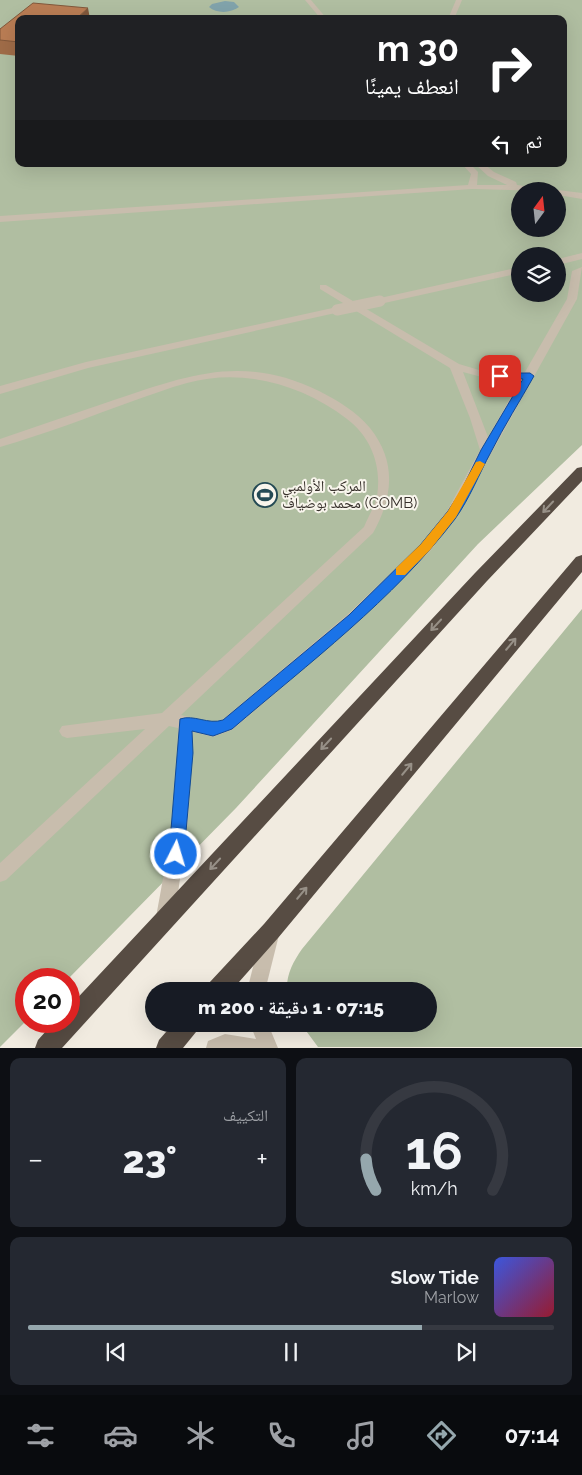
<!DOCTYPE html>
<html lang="ar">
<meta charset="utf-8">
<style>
:root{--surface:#171b24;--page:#242831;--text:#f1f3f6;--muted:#9ea1a6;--line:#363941;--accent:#95a7ad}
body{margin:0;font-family:Raleway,"Noto Naskh Arabic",sans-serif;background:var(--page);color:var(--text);direction:rtl;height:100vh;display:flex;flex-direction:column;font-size:19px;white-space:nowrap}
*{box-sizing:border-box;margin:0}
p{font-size:16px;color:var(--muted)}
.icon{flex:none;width:28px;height:28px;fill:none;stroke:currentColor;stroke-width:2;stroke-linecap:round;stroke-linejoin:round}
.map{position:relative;height:1048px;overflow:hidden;direction:ltr}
.sheet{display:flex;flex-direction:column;gap:10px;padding:10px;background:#0d0f14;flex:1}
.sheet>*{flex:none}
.guide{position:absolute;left:15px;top:15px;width:552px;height:152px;border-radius:10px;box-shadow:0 5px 20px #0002;direction:rtl;background:#202124;color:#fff;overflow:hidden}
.needle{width:32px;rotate:15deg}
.fabs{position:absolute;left:511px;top:182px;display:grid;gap:10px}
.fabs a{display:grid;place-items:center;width:55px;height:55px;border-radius:50%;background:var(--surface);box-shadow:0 5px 20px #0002;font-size:25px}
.speed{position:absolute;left:15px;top:968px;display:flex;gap:10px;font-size:25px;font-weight:700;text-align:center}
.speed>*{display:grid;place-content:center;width:65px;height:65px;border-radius:50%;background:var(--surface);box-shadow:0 5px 20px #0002;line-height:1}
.speed .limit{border:8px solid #d22;background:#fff;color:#111}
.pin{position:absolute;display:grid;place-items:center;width:42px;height:42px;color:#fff;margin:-21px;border-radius:10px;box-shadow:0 2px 8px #0006}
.me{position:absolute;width:55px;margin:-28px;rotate:5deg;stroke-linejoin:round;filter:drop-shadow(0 0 4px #0008)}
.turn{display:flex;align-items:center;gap:18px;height:105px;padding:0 25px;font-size:22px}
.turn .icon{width:65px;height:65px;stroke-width:2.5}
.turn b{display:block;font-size:35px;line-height:42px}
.then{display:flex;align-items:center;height:48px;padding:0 25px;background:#0003;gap:10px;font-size:19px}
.big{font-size:38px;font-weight:800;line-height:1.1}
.sheet .widget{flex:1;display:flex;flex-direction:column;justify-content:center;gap:8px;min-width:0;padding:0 18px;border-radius:10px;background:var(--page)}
.sheet .dial{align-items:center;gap:0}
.dial svg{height:130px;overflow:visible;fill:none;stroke:var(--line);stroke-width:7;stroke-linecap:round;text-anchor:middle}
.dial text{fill:var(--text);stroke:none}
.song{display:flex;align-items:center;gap:15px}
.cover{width:60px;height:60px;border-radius:8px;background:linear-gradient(135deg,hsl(230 70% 55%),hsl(350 70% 35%))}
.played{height:5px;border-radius:2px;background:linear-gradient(90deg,var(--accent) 75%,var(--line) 75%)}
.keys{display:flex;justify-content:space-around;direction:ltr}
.heat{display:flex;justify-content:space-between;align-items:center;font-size:28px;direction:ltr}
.sheet .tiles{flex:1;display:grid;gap:10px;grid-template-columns:1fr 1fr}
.widget:last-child{grid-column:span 2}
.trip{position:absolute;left:145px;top:982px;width:292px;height:50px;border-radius:25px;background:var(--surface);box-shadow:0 5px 20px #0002;font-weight:800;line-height:50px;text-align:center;direction:rtl}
.tabs{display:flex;height:80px;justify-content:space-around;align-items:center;background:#090b0e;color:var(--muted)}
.tabs .icon{width:35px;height:35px}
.tabs .on{color:var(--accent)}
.tabs b{font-size:22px;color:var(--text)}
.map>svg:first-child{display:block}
.green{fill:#b0bea1;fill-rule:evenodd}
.water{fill:#81a3ab}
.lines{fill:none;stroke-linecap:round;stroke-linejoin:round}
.minor{fill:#c8bdad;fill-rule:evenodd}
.highway{fill:#574c43;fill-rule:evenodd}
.minor-bridge{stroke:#c8bdad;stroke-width:11}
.wall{fill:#a06c48}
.shaded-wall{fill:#82583b}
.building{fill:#ba7d54;stroke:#82583b}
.oneway{stroke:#979087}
.route{fill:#1a73e8;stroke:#114b97}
.slow{fill:#f59e0b}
.labels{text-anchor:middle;stroke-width:4;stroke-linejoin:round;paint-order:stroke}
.poi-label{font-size:15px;fill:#37302b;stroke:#f8f5ec;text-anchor:start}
</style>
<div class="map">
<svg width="582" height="1048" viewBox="0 0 582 1048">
<rect width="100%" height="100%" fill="#f1ebe0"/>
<g class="green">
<path d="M0,0H582V445L478,544L236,808L68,979H26V1021L0,1047ZM19,19H564V164H19ZM520,191H558V229H520ZM520,256H558V294H520Z"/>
<path d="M582,609V1047H318L301,1024H429V991H287C286,975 293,962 302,949Z"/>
</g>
<path class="water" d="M225,1L234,2L239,7C231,13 217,14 209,7L212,4Z"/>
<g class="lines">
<g class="minor">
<path d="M305,0H311L327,19H321Z"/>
<path d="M456,0H462L454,19H448Z"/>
<path d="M462,164H470L478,172L477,185H507L488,176L475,164H484L494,172L516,182L517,185L545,189L549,191L472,189L0,222V216L468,185L471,174Z"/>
<path d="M558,190L582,193V199L558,195V191H555Z"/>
<path d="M582,253V259L558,265V259Z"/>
<path d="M520,267V273L380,304L375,301L380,298Z"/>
<path d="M582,267L577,299L456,517L431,550L358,622L232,730L213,737L193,732L188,820L178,893L171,923L165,926L159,923L156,917C168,854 178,792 178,728L169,726L6,880L0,882V863L145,729L67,738L62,736L59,731L62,726L162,713L364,527C368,517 375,506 377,496C382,466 371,437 347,419C301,384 243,368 187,383C168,388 151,395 133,401C89,417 45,434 0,447V439C38,426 76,413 114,400C188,375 243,354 319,391C338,401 356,411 370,428C397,462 393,497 373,533L181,715L213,723L222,720L348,614L421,544L447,511L480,450L470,418L450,368L320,289V285H326L459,364L479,370L525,372L567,299L572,271ZM463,372L478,376L521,379L488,437Z"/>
<path d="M337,307L342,310L340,312L88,368L0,394V386L86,362Z"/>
<path d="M270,926L276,929L279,935L265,991H247L261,935L264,929Z"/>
<path d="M250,1024H268L278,1048H206L208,1041L225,1034L256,1039Z"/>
</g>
<g class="highway">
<path d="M582,467V481L487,581L62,1048H35L38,1040L55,1021H69V1007L475,573L577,468Z"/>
<path d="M582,555V572L278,938L231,991H206L209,983L264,924L576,557Z"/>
<path d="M173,1024H199L196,1032L183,1048H156L159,1040Z"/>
</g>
<path class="minor-bridge" d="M337,310L380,301"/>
</g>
<path class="wall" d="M19,19V56L0,54V29Z"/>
<path class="shaded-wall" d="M88,8L90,19H76Z"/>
<path class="building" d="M33,3L88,8L76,19H19V42L0,40V29Z"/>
<defs><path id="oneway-shaft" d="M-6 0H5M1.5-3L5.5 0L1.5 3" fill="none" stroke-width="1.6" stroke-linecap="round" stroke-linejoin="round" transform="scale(1.25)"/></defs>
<g class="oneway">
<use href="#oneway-shaft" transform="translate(548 507) rotate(133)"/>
<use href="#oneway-shaft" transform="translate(436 625) rotate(133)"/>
<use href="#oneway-shaft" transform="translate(511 644) rotate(-50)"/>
<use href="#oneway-shaft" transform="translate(326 744) rotate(133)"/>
<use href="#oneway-shaft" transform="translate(407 769) rotate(-50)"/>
<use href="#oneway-shaft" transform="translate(215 864) rotate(133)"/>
<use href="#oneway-shaft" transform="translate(302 893) rotate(-50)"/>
</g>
<path class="route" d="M500,373H530L534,376C520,401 504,426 491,452C479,474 470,498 455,519C393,600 309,663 232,729L213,736L192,731L193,753L184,854L182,859L176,861L171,859L169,854L180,719C194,714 208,725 223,720L349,615L421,544L448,511L461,491L481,450L523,379L496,378L495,376Z"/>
<path class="slow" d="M480,461L485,464L456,517L430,550L405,575H396V568L421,544L448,511L476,462Z"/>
<defs>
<symbol id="stadium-ring" viewBox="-11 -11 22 22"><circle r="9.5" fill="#f8f5ec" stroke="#244a54" stroke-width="1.5"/><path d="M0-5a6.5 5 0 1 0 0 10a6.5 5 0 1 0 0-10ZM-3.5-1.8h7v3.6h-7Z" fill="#244a54"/></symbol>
</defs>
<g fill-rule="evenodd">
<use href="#stadium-ring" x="251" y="481" width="28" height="28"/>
</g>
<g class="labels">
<g class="poi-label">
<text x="282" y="491">المركب الأولمبي<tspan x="282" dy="17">محمد بوضياف (COMB)</tspan></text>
</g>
</g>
</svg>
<div class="fabs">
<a><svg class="needle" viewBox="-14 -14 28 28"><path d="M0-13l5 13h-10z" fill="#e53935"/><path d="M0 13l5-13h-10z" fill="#9ea1a6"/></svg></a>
<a><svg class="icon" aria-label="layers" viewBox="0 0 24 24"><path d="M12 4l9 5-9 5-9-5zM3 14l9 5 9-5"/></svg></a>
</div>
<div class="speed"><div class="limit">20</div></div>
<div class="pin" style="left:500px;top:376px;background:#d93025"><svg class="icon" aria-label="arrive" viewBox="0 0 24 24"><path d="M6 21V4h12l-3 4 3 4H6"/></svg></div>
<svg class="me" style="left:176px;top:854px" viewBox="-20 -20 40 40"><circle r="17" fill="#1a73e8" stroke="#fff" stroke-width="3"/><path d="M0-11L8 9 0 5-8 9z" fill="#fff"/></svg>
<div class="trip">07:15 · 1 دقيقة · 200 m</div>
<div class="guide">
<div class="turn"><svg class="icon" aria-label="right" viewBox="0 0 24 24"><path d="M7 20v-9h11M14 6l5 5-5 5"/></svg><div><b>30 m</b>انعطف يمينًا</div></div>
<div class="then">ثم<svg class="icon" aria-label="left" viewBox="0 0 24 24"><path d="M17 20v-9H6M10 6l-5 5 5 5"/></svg></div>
</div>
</div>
<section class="sheet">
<div class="tiles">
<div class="widget dial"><svg viewBox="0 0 100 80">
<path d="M14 69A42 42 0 1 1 86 69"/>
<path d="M14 69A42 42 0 0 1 8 50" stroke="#95a7ad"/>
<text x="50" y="56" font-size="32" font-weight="700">16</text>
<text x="50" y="72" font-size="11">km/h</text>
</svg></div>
<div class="widget"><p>التكييف</p>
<div class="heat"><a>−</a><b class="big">23°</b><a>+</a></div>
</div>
<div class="widget">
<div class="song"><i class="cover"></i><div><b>Slow Tide</b><p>Marlow</p></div></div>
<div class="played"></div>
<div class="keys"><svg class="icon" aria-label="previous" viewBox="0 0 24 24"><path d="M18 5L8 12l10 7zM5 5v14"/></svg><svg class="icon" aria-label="pause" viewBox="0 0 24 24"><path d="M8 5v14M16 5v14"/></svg><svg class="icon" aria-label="next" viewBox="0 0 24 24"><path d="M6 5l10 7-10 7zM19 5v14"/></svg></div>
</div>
</div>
</section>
<nav class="tabs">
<b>07:14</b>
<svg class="icon on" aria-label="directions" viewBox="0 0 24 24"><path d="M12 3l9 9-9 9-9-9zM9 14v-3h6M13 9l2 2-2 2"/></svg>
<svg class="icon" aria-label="music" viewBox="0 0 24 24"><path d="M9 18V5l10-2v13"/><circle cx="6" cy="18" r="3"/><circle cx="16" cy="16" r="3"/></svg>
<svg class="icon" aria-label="phone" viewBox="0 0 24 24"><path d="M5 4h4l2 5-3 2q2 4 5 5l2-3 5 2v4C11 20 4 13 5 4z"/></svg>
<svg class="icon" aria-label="climate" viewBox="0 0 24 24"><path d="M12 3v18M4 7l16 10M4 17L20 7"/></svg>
<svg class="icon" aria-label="car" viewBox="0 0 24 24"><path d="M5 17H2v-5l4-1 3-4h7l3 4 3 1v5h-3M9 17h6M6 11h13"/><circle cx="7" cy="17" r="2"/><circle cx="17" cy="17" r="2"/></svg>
<svg class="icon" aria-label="filters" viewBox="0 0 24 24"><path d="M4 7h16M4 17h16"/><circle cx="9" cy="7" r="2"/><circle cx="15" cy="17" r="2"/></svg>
</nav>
